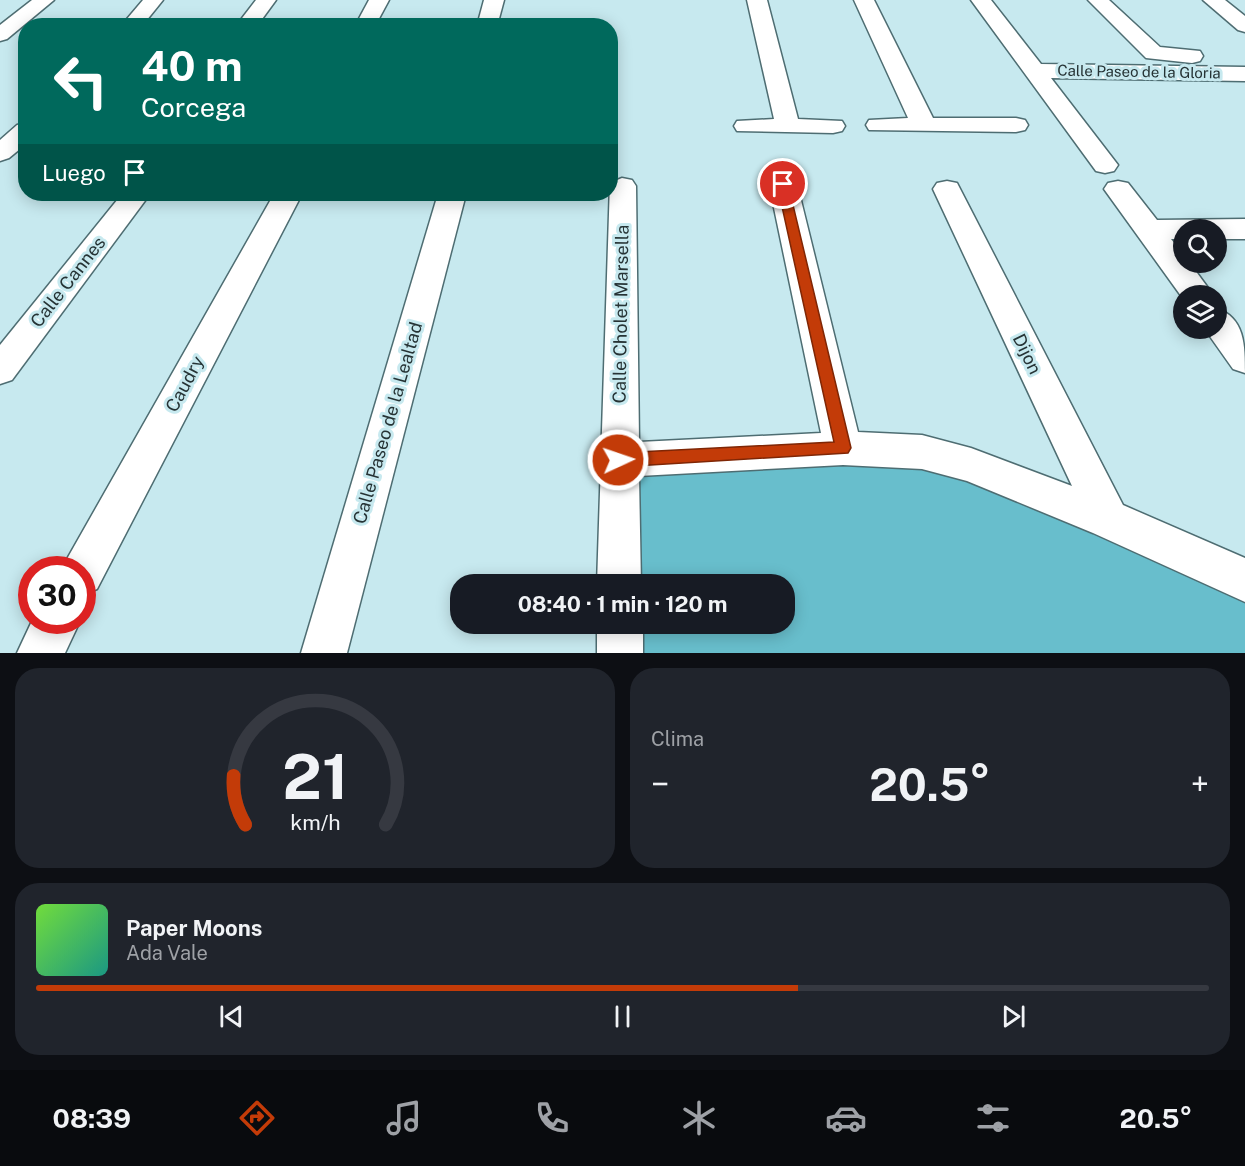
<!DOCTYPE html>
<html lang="es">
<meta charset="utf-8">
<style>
:root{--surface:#171b24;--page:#20242c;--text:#f1f3f6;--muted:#9ea1a6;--line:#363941;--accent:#c33b08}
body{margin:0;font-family:"Public Sans",sans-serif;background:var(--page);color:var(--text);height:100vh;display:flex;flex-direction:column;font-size:22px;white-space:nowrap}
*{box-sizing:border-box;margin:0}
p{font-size:20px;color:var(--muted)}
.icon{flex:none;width:33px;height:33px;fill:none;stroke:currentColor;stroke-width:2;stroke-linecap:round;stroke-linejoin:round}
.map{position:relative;height:653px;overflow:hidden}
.panel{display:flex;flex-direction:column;gap:15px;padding:15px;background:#0d0f14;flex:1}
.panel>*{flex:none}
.hud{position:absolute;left:18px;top:18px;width:600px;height:183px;border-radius:24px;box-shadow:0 3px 15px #0003;background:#00695c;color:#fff;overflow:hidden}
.tools{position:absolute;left:1173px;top:219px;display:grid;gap:12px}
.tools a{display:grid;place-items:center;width:54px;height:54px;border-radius:50%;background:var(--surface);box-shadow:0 3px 15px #0003;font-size:30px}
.speed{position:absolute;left:18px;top:556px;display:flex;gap:12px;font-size:30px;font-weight:700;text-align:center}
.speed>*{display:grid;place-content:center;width:78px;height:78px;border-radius:50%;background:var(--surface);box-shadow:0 3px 15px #0003;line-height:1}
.speed .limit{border:9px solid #d22;background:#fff;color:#111}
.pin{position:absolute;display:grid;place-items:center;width:51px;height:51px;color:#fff;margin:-26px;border:3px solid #fff;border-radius:50%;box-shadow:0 2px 6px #0007}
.me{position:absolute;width:66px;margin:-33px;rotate:87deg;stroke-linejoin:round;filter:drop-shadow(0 0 4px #0008)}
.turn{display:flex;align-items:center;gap:21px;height:126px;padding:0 24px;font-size:27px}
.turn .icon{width:78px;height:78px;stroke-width:2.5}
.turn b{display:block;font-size:42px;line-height:51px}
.then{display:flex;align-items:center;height:57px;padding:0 24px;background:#0003;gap:12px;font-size:22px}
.big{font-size:45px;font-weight:700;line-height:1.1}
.panel .card{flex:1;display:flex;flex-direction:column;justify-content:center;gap:9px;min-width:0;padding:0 21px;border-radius:24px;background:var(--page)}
.panel .dial{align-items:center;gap:0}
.dial svg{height:156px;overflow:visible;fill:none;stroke:var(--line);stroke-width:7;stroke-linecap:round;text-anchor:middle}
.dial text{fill:var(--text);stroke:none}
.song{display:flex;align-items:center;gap:18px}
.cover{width:72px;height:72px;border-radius:9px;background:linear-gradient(135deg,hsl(100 70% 55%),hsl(170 70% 35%))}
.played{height:6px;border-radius:3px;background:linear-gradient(90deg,var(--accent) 65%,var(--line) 65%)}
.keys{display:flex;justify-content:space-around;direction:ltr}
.heat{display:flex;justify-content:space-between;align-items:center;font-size:33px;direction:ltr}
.panel .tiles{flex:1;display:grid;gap:15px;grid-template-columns:1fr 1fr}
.card:last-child{grid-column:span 2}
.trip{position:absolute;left:450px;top:574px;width:345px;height:60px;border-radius:24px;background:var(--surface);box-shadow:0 3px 15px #0003;font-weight:700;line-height:60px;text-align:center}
.menu{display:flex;height:96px;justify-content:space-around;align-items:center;background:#090b0e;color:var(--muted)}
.menu .icon{width:42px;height:42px}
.menu .current{color:var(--accent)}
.menu b{font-size:27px;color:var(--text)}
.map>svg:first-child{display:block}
.green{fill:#68becc}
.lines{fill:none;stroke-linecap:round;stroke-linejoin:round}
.street-casing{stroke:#4e6d72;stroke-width:3}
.street{fill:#fff;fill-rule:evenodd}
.route{fill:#c33b08;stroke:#7f2605;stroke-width:1.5}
.labels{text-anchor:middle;stroke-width:6;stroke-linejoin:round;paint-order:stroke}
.far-street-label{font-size:15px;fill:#263335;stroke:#c7e9ef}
.street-label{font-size:18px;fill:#263335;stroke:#c7e9ef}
</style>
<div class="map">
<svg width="1245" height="653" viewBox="0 0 1245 653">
<rect width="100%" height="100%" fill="#c7e9ef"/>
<path class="green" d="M942,447L1245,570V653H619V624H784V585H620L621,453Z"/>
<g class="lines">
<defs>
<g id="street">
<path d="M32,0H54L7,39L0,41V25Z"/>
<path d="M143,0H163L142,26H121Z"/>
<path d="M256,0H276L257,26H236Z"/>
<path d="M369,0H389L375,26H355Z"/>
<path d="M484,0H504L497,26H477Z"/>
<path d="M747,0H767L798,119L842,121L845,126L842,131L833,133L737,131L734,126L737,121L774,119Z"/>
<path d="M854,0H874L933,118H1016L1025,120L1028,125L1025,130L1016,132L869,130L866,125L869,120L908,118Z"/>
<path d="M971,0H991L1041,64L1245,67V81L1051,78L1118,165L1114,171L1105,173L1096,171Z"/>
<path d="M1088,0H1109L1160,47L1200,51L1203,56L1200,61L1192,63L1146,58Z"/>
<path d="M1203,0H1225L1245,16V32L1238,30Z"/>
<path d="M26,123V144L9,158L0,161V140L17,125Z"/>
<path d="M783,176L793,178L797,184L858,432L922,435L971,448L1072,486L933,189L937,183L947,181L957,183L1123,505L1245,558V602L1093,533L967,481L922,469L843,465L639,476L641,585H597L610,183L622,178L632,180L636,186L639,442L821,433L769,184L773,178Z"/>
<path d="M1118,181L1128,183L1157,220L1245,219V239H1216V230H1184V239H1171L1184,255V262H1189L1214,296H1184V300L1104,189L1108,183Z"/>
<path d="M122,194H150L12,380L0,384V345Z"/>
<path d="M274,194H302L97,589L82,595V570H62L67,559Z"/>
<path d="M438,194H466L347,653H301Z"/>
<path d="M1216,308C1245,318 1245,345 1245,373L1233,369L1204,328H1216Z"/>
<path d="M32,621H80L65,653H17Z"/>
<rect x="597" y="624" width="46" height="29"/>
</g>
</defs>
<use href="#street" class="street-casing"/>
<use href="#street" class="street"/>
</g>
<path class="route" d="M779,181L788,184L851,448L848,453L618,467L613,465L610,460L613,455L618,453L834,442L777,184Z"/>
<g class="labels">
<g class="far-street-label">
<text transform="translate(1139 72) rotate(1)" y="5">Calle Paseo de la Gloria</text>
</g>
<g class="street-label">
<text transform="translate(68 282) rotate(-52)" y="6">Calle Cannes</text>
<text transform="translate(621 314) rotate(-89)" y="6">Calle Cholet Marsella</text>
<text transform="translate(1027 354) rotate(64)" y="6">Dijon</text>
<text transform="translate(185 384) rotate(-62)" y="6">Caudry</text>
<text transform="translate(388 423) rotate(-74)" y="6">Calle Paseo de la Lealtad</text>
</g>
</g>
</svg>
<div class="tools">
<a><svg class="icon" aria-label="search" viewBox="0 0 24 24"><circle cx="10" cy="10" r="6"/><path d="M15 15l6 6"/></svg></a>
<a><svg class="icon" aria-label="layers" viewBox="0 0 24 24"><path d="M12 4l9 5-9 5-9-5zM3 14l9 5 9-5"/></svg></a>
</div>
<div class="speed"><div class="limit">30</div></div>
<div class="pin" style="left:783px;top:184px;background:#d93025"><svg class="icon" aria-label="arrive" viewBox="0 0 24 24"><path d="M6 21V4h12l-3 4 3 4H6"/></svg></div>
<svg class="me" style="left:618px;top:460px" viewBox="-20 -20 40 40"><circle r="17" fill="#c33b08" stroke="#fff" stroke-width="3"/><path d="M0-11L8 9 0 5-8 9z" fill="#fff"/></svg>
<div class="trip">08:40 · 1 min · 120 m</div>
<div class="hud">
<div class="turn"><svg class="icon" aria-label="left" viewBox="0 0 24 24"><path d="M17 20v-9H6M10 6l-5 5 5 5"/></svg><div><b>40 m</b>Corcega</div></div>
<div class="then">Luego<svg class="icon" aria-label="arrive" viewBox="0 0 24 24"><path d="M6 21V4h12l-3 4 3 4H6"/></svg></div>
</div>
</div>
<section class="panel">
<div class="tiles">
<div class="card dial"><svg viewBox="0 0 100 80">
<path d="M14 69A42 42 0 1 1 86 69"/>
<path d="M14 69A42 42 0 0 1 8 44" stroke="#c33b08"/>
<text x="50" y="56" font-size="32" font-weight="700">21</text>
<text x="50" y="72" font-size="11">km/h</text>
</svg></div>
<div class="card"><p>Clima</p>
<div class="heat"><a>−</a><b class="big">20.5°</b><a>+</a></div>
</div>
<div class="card">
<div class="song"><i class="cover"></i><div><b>Paper Moons</b><p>Ada Vale</p></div></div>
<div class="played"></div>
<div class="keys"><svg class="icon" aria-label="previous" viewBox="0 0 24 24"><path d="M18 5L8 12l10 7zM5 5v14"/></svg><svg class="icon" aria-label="pause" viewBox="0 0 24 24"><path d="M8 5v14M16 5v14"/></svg><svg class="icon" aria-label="next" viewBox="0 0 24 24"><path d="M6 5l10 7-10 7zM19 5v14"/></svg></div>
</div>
</div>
</section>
<nav class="menu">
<b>08:39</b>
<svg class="icon current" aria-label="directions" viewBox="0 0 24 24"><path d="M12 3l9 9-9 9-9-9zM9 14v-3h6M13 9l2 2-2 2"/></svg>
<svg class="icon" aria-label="music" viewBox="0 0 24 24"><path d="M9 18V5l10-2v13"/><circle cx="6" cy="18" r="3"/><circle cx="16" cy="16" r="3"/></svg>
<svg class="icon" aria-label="phone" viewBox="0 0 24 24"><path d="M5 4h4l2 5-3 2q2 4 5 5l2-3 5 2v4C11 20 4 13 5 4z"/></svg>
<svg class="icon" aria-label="climate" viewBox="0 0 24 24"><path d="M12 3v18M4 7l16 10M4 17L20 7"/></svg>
<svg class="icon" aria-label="car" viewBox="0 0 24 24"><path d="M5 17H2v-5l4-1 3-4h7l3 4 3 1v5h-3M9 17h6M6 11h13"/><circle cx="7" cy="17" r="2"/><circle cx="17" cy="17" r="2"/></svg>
<svg class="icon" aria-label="filters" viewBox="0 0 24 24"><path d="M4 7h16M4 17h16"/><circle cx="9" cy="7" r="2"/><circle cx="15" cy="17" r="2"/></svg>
<b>20.5°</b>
</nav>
